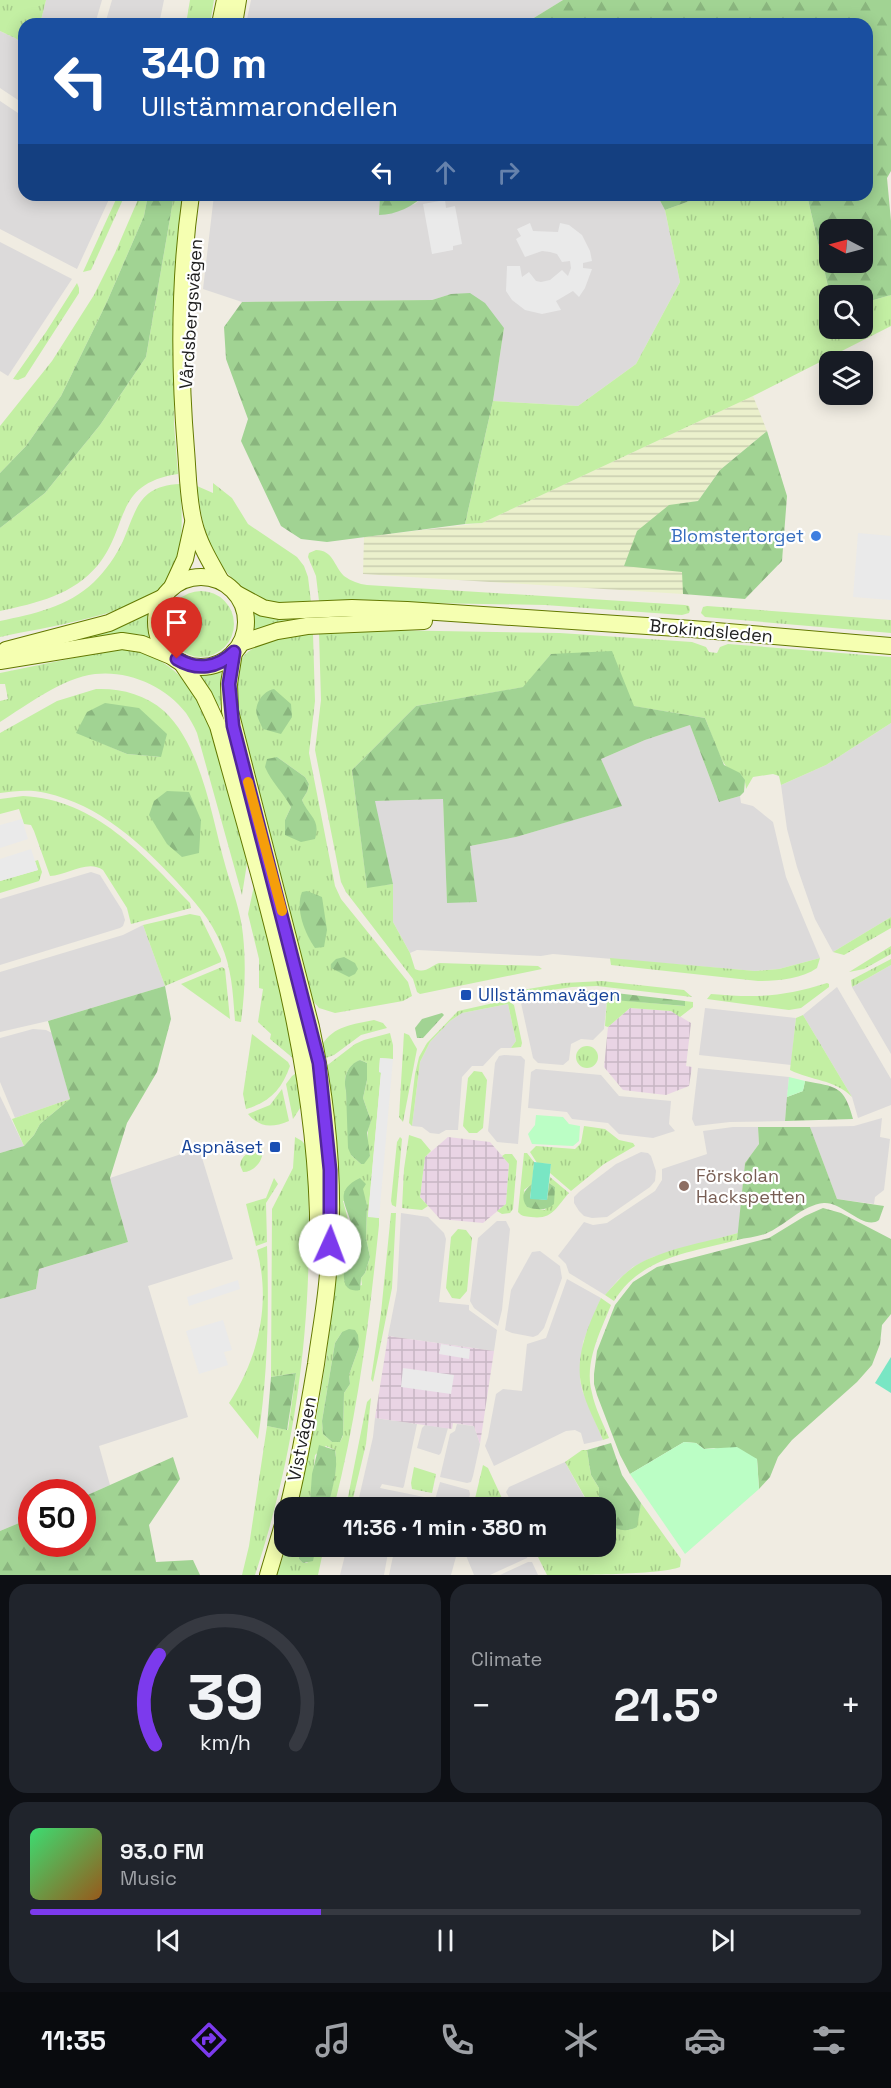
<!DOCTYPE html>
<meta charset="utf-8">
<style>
:root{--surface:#171b24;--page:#20242c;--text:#f1f3f6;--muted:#9ea1a6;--line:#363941;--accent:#7c3aed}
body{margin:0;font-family:"Space Grotesk",sans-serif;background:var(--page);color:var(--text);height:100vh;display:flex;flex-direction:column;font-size:22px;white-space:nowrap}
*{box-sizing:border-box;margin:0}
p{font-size:20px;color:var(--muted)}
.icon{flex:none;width:33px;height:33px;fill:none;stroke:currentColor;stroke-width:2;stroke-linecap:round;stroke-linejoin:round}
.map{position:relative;height:1575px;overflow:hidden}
.panel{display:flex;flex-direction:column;gap:9px;padding:9px;background:#0d0f14;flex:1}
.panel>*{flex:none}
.top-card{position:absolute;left:18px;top:18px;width:855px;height:183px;border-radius:18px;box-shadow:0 3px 15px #0003;background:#1a4fa0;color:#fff;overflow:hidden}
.needle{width:39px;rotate:276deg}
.buttons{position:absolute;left:819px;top:219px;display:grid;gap:12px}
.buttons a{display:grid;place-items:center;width:54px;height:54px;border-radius:12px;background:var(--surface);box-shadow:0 3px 15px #0003;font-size:30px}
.speed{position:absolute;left:18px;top:1479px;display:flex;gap:12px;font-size:30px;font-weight:700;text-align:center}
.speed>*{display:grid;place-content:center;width:78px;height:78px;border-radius:50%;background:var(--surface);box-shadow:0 3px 15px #0003;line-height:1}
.speed .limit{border:9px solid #d22;background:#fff;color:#111}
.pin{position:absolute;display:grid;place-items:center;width:51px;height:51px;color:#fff;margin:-62px -26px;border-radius:50% 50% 50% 0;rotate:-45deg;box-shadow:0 0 6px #0007}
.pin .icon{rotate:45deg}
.me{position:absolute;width:66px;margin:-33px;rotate:2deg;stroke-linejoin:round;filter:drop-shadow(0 0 4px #0008)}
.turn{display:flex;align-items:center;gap:21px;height:126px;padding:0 24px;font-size:27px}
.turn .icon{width:78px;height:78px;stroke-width:2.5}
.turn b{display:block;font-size:42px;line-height:51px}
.lanes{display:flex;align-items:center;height:57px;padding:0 24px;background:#0003;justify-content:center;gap:30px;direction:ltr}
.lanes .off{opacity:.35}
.big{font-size:45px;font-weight:700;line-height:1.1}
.panel .tile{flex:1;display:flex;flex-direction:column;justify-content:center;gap:9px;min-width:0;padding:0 21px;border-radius:18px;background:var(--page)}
.panel .dial{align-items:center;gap:0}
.dial svg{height:156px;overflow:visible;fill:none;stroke:var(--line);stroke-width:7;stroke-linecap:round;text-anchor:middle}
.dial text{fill:var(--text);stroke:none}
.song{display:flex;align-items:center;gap:18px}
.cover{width:72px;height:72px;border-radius:9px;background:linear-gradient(135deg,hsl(140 70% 55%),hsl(30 70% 35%))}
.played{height:6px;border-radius:3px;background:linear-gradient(90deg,var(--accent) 35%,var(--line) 35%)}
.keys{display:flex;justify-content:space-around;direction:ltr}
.heat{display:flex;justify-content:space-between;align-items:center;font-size:33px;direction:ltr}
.panel .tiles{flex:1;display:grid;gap:9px;grid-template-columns:1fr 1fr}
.tile:last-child{grid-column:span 2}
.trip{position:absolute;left:274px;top:1497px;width:342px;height:60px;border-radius:18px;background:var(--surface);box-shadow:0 3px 15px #0003;font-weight:700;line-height:60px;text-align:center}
.tab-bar{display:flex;height:96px;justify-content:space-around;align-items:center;background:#090b0e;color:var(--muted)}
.tab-bar .icon{width:42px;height:42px}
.tab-bar .current{color:var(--accent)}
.tab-bar b{font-size:27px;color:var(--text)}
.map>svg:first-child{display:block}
.residential{fill:#dcdada}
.industrial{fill:url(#industrial-grid)}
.farmland{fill:url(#farmland-rules)}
.grass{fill:url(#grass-tufts);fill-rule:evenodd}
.forest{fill:url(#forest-firs);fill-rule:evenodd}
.park{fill:#bbfec5}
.pitch{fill:#79e6c4}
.parking{fill:#eaeaea}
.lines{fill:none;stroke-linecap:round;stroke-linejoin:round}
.secondary-casing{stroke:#637900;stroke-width:18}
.secondary{stroke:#f5ffb1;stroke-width:16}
.route-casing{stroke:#51269a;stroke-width:15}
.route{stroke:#7c3aed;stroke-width:10}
.slow{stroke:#f59e0b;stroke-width:10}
.shop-dot{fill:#3f7fe0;stroke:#fff;stroke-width:2}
.transit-dot{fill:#1a4fb4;stroke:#fff;stroke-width:2}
.education-dot{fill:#8d6e63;stroke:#fff;stroke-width:2}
.labels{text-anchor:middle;stroke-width:4.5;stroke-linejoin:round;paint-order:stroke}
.street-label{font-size:18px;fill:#1e1e1e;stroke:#fff}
.shop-label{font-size:18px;fill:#366cbe;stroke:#fff;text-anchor:end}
.transit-label{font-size:18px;fill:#164399;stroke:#fff;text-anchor:start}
.education-label{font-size:18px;fill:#785e54;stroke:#fff;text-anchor:start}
</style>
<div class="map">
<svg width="891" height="1575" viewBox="0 0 891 1575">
<defs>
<pattern id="industrial-grid" width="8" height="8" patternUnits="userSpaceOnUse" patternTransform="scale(1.5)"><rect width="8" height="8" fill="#e9d4e4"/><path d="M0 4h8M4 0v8" fill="none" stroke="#c7b6c3"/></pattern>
<pattern id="farmland-rules" width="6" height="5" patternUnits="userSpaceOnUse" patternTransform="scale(1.5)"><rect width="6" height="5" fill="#ebf0cc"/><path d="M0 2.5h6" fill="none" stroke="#c9cdaf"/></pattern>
<pattern id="grass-tufts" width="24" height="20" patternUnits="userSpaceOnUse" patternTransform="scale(1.5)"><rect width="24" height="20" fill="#c3efa3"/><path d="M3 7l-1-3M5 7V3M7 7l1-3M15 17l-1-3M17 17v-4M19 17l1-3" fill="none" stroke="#a7cc8c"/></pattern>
<pattern id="forest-firs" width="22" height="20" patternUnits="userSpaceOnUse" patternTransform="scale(1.5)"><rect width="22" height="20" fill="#a1d393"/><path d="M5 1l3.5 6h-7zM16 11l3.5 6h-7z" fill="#8ab57e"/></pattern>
</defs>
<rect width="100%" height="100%" fill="#f0ece2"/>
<g class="residential">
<path d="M46,0H102L95,24H40Z"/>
<path d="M112,0H164L159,24H105Z"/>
<path d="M251,0H563L524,24H246Z"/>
<path d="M0,31L15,38L24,44V104L0,88Z"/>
<path d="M0,101L24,117V195H111L77,269L0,229Z"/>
<path d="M214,195H380L379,214L415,204L425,195H657L665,210L680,282L636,364L578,406L493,401L504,328L451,294L432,300L242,302L203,289Z"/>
<path d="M0,242L72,279L8,376L0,371Z"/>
<path d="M891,723V917L833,952L815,919L797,867L787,829L781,785L826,765Z"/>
<path d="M690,725L719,802L740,796L741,803L753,806L773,822L786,877L820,958L779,969L755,971L553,954L541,956L417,950L410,953L393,922V884L374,801L443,799L447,902H476L470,846L516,837L621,806L601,759L645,740Z"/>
<path d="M91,872L100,875L122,910L125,920L123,926L120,928L0,965V899Z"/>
<path d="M143,925L165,986L48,1021L0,1032V972L123,935Z"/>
<path d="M891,965V1054L852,987Z"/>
<path d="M837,987L891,1079V1105L858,1118L852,1097L803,1015Z"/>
<path d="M566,996L607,999L604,1029L593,1040L581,1039L571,1044L569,1060L563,1065L538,1063L533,1058L521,1003Z"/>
<path d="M508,1004L516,1041L511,1048H501L497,1051L483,1066H472L462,1077L458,1130H446L439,1134L430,1133L422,1127L412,1126L420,1062L430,1042L450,1021L462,1013Z"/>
<path d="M705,1008L796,1018L791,1065L699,1055Z"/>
<path d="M33,1029L46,1030L52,1033L70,1099L15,1118L0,1082V1038Z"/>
<path d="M504,1055L521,1056L525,1060L518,1144L497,1142L488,1131L495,1063L499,1056Z"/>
<path d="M698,1068L789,1077L785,1121L730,1122L695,1126L692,1119Z"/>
<path d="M536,1069L601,1075L619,1096L671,1101L669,1124L675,1131L653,1138L619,1134L608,1123L572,1119L567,1112L528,1108L531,1072Z"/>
<path d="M0,1096L24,1146L0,1153Z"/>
<path d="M882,1118L880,1137L890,1139L884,1190L875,1197L874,1204L837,1199L810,1127L854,1126Z"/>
<path d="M733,1127H758L759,1144L745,1163L738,1233L653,1257L633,1267L618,1280L605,1295L569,1273L566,1264L558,1256L584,1222L593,1225L607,1223L655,1191L662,1180V1169L707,1154L703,1131Z"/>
<path d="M199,1148L233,1259L148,1286L188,1417L99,1446L110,1485L83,1497L82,1492H32L31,1518L0,1531V1299L36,1289L39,1269L128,1242L110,1178Z"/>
<path d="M641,1152L648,1153L651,1156L656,1171L655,1181L650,1187L607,1217L592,1218L584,1216L579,1211L574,1203V1197L579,1192L616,1164Z"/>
<path d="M401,1213L428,1217L444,1233L446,1239L439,1302L469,1305V1310L497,1330L494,1351L388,1336L397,1290Z"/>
<path d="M497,1221H506L510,1229L502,1310L498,1326L474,1308L470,1301L478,1238Z"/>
<path d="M540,1251L560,1266L562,1278L544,1328L538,1335L533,1337L512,1333L505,1330L511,1290L532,1252Z"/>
<path d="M567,1279L601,1298L583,1342L580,1379L582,1390L603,1440L584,1444L581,1433L575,1430L566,1431L494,1466L485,1446L488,1437L496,1394L503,1389L522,1391L527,1344L546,1338Z"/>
<path d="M375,1418L417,1424L404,1486L403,1488L382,1484L380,1488L424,1497L429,1500L428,1507H360L358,1502L373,1437Z"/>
<path d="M457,1424L474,1426L480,1444L473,1476L471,1482L467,1483L440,1477L450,1434L455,1431Z"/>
<path d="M425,1425L448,1428L441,1453L439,1455L417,1448L422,1428Z"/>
<path d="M565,1462L587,1502L577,1507H514L506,1492L509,1487Z"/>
<path d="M440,1482L469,1490L470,1494L467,1507H433Z"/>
<path d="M347,1547H389L384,1575H340Z"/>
<path d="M395,1547H453L457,1553L451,1575H389Z"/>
<path d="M526,1547L529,1552L527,1558L490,1575H474L465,1553L466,1547Z"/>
<path d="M528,1562H532L538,1575H500Z"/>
</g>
<g class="industrial">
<path d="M630,1008L671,1011L691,1023L686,1066L692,1067L689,1086L666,1095L623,1090L604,1067L608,1027Z"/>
<path d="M448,1137L490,1142L509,1164L506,1204L483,1223L440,1219L420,1197L425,1157Z"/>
<path d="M388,1336L494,1351L480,1444L474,1426L453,1423L452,1429L375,1418Z"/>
</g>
<path class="farmland" d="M753,396L767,431L720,470L698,501L669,506L683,572V594L363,574L364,537L482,523Z"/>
<g class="grass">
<path d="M0,0H46L40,24H24V44L15,38L0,31Z"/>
<path d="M190,0H214L210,24H186Z"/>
<path d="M118,195H125L91,270L83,272Z"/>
<path d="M140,195H148L144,216L106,304L61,396L26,446L0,473V426L52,361L94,295L115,253Z"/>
<path d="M174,195H186L174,350V424L178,474C113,484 130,525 98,565C73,595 37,603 0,611V528L45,493L100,425L146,357Z"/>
<path d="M706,195H807L830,295V328H862L863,303L891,295V326L753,396L482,523L465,524L493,401L578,406L636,364L680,282L665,210Z"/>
<path d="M77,283L79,288V293L25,377L18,380L13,379L46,332Z"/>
<path d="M213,483L232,498L248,524L297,557L304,566L308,577L311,602C299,603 285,606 273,605C268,604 262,599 257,596C214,574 202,532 197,486L213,493Z"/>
<path d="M180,484C182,512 186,559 166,583C141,614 40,628 0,637V621C33,614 68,607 94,582C106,570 116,556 123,541C137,508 139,486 180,484Z"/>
<path d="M316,550C333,550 334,566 344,576C351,581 359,584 367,585L685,605L689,606L690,610L689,613L682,615L545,605L319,601L316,576L308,557L309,553Z"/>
<circle cx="201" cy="624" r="33"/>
<path d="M707,606L891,620V633L705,617L701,613L703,607Z"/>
<path d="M152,611L150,623L152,639L139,634H124L0,654Z"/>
<path d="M252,612L269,618L338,615L251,636L253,625Z"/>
<path d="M381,630L560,633L692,642L706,647L709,652L717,653L720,647L728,644L891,657V723L826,765L781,785L779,776L773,774L753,777L746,789C745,771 737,775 726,766C720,760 709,727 705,718L633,706L551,654L524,687L416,706L352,770L367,887L393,884V922L410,953L415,969C426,974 430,966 439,963L538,966L542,969L420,994L417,992L413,979L346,892L341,882L315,750L321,700L319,633Z"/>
<path d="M313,633L315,701L309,753L335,886L341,899L408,982L412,996L403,1001L335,1013L319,1008L313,1001L248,757C242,734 228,677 243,657C254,641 295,636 313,633ZM277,757L305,777L309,784L307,792L302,800L307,812L285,820L291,807L284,793Z"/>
<path d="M134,648C175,665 189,680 208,720L248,857L242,895L197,733C194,726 190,719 186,713C166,686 128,670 95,674C62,678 27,705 0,722V701L8,699L5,684H0V673L117,649Z"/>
<path d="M221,671V704L219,707L198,674L210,675Z"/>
<path d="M96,689C120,688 145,694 164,711C202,746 212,819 226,868C232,889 241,912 243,935C246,964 245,992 241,1022L235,1021C233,994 232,969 221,944C211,919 194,901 176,881C140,842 99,805 46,793C30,789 15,791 0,793V733L57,701ZM76,732L161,757L127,754Z"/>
<path d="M23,796C95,799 144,855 190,903L191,908L131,924L127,908L103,870C88,859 67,875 50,876L34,831L31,825L24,824L19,809L0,814V799Z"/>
<path d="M38,860L42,872L39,881L0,893V881L38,870L35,861Z"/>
<path d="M255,881L279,978L294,1059L270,1039L271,1034L258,1022L263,989L259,988V959L248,914Z"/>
<path d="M190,914L200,916L221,959V962L165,986L143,925Z"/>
<path d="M891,917V928L844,955L833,952Z"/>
<path d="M891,946V954L864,969L849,972Z"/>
<path d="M610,958L755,971L779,969L820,958L817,968C802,979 776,981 758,981L611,965Z"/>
<path d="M891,959V965L852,987L851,980Z"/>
<path d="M222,967L225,969L230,1019L181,984Z"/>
<path d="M602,981L684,990L692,997L597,986L572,987L524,994L522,990L564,983Z"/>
<path d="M827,983L829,984V987L801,1008L789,1010L707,999L711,994C756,998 783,997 827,983Z"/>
<path d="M607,999L684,1006L685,1001L693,1002V1007L680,1017L671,1011L630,1008L608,1027L605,1026Z"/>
<path d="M507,1000L514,1005L522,1043L521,1047L511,1048L516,1041L508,1004L462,1013L450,1021L430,1042L420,1062L412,1126L409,1123L415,1074L419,1057L427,1043L458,1011Z"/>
<path d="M803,1015L852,1097C834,1079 812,1081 790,1070L796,1018Z"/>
<path d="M374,1020L383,1023L387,1028L361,1035L334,1055L323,1059L322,1045C333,1026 354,1024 374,1020Z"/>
<path d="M390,1033L393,1045V1059L380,1058L379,1072H381L368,1216L379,1218V1225C369,1322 358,1413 334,1507H328C331,1488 339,1470 335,1450L326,1446L315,1455L310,1501L305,1507L296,1508L315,1425L326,1360L331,1317L325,1067L355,1044L364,1040ZM360,1060L367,1063V1080L363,1098L371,1121C366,1130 367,1146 370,1156L361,1164L351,1155L346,1091C343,1077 347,1066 360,1060ZM365,1198L367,1205L366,1238L370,1257L365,1273L361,1278L362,1285L350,1289L344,1280V1266L352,1234L343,1201ZM342,1332L359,1347L349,1375L350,1384L344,1393L343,1436L340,1442H332L323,1434L322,1421L335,1343Z"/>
<path d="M404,1033L409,1035L417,1049L403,1122L399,1117Z"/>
<path d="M252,1034L288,1062L290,1066C282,1089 270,1102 246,1109L243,1094Z"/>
<circle cx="587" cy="1057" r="11"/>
<path d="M299,1071L302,1105L293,1119L286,1084L292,1076Z"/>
<path d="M474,1071L482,1072L487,1080L483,1128L477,1133H469L463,1126L468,1078Z"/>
<path d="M282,1089L289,1121C272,1128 260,1128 248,1114L270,1105Z"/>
<path d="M70,1099L40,1124L34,1135L24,1146L12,1119Z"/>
<path d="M584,1126L605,1129L619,1140L633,1143L635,1146L604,1164L571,1191L550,1173L551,1164L537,1163L530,1152L536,1146L575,1149L581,1143Z"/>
<path d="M409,1135L421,1139L431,1151L425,1157L420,1197L428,1206L422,1210L402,1208L404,1169Z"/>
<path d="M295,1137L302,1141L306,1146C316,1291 301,1437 255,1575H242L249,1546L267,1426L288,1430L296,1373L271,1377L272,1209L293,1168Z"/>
<path d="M400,1137L402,1139L396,1207L392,1205L391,1201L397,1142Z"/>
<path d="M262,1148C265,1159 255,1172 243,1172L240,1165C242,1153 252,1151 262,1148Z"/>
<path d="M524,1153H527L534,1162L532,1184L524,1190L527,1207L545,1210L555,1187L549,1183L550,1177L569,1193C556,1207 553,1220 531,1217C525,1216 522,1217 518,1212Z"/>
<path d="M505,1154H512L517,1161L513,1209L510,1213L502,1214L497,1211L506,1204L509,1164L502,1156Z"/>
<path d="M274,1178L278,1184L266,1203L267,1242L256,1246L246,1204L266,1198Z"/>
<path d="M391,1213H396L392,1288L373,1382L371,1379L381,1313Z"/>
<path d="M458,1229L466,1230L472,1238L467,1291L460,1299L452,1298L446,1288L451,1237Z"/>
<path d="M738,1233L737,1240C690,1253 642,1256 614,1301L605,1295C614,1285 623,1274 635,1266C665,1248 704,1243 738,1233Z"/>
<path d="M267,1246C269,1310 268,1375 258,1439L229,1403C259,1357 271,1303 257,1250Z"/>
<path d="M601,1298L611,1305C600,1333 584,1362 592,1393C595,1408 603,1423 609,1438L603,1440C596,1423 586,1405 582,1388C574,1357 588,1326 601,1298Z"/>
<path d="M371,1398L366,1444L351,1507H346L367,1402Z"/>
<path d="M582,1450H587L591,1475L599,1488V1507H577L587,1501L565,1462Z"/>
<path d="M483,1465L488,1468L506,1507H473Z"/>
<path d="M414,1467L436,1474L432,1493L412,1489L411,1483Z"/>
<path d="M641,1503L681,1559L680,1567C659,1575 575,1575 547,1575L533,1547L606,1546V1522L630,1530L636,1527Z"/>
<path d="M286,1547H298L299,1559L303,1563H307L315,1554L316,1547H324L318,1575H277Z"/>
</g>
<g class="forest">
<path d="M563,0H891V171L887,178L891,221V295L863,303L862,296L830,295L807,195H867V24H524ZM830,230H862V262H830Z"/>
<path d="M148,195H174L146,357L100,425L45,493L0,528V473L26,446L61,396L106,304L144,216Z"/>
<path d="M380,195H425C413,206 396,215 379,215Z"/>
<path d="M657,195H706L665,210Z"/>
<path d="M470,293L485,303L504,328L493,401L465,524L327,542L301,539L281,526L241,441L248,419L226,359L224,327L242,302L432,300L451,294Z"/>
<path d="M767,431L787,496L782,561L745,599L683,594L682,572L624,566L637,531L669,505L698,501L720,470Z"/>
<path d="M612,651L634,706L705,718L724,765L740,773L745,780L744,792L740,796L719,802L690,725L645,740L601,759L622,806L516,837L470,846L477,902L447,903L443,799L375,801L393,884L367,888L352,770L416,706L523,687L551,654Z"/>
<path d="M274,689L291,704L292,717L281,734L263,729C261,725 258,719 257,715C254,704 263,691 274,689Z"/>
<path d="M105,703L139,708L167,734L161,757L127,754L76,733L87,712Z"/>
<path d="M277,757L305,777L309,784L307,792L302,800C309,817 321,819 315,839L301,842L285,835V820L291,807C283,792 272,783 265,767L267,759Z"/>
<path d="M167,791L189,792L201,820L199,853L182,857L167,844L149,815L154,801Z"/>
<path d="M307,891L322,897L327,930L324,947L315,948C305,934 295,909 302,892Z"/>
<path d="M344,957L355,963L358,969L355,974L349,977L331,968V964L336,959Z"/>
<path d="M165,986L171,1019L157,1072L127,1123L110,1178L128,1242L39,1269L36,1289L0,1299V1153L24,1146L34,1135L40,1124L70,1099L48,1021Z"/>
<path d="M598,991L685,1001V1006L566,996L521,1003V1000L569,992Z"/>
<path d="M442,1013L444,1015L423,1038H417L415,1028L422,1019Z"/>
<path d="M360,1060L367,1063V1080L363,1098L371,1121L367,1133L370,1156L364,1164H361L351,1155L348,1148L346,1091C343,1078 347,1065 360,1060Z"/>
<path d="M805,1081C836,1087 844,1085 853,1119L785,1121L787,1097L803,1091Z"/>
<path d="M758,1127H810L837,1199L884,1206L879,1220C864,1231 843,1202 824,1203C802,1205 785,1226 765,1234C756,1237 746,1238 737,1240L745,1163L759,1144Z"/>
<path d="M360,1178L366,1184L363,1189L367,1205L366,1238L370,1257L365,1273L361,1278L360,1290C331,1296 349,1248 352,1236C356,1214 326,1194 360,1178Z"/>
<path d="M549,1183L555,1187L554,1204C547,1211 537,1210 527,1207C520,1197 524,1190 532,1184L530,1198L547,1200Z"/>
<path d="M823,1208L841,1213L891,1239V1314L882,1325L880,1344L872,1365L857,1382L792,1440L778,1457L770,1477L759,1489L757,1459L714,1448L704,1449L696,1443L684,1442L630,1474L620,1455L597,1395L594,1384V1374L597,1351L615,1305L633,1282L657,1267L769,1238L805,1216Z"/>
<path d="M349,1329L355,1330L358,1335L359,1347L349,1375L350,1384L344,1393L343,1435L340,1442H332L323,1434L322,1421L335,1343L342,1332Z"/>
<path d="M296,1373L287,1430L267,1426L271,1377Z"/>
<path d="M611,1443L622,1475L641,1503L637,1527C625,1533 616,1530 606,1522V1508L599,1507V1488L591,1475L587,1450Z"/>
<path d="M319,1445L335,1450C339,1470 332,1488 328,1507H305L310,1501L312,1474Z"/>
<path d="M173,1457L180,1479L149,1525L156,1562L193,1560L200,1575H0V1531L31,1518L32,1544H82L83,1497Z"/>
<path d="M298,1547H316L313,1561L303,1563L299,1559Z"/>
</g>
<g class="park">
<path d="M789,1077L805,1081L803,1091L787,1097Z"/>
<path d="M536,1115L563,1117L569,1124L580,1126L579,1141L573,1146L532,1144L528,1134L535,1125Z"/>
<path d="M684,1442L696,1443L704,1449L737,1447L757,1459L759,1489L685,1554L630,1474Z"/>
</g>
<g class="pitch">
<path d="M534,1162L551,1164L547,1200L530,1199Z"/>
<path d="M891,1357V1393L875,1383Z"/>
</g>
<g class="parking">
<path d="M445,200L446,208L455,206L462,244L453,246V250L432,254L423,204Z"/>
<path d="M530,223L533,231L558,232L560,223L569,225L582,235L590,251L592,261L583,263V268L592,269L585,288L579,297L573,291L556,301L561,310L542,314L525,310L512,300L506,291L507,266H520L522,277L529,272L536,281L541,282L550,280L562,270L568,276L571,268L570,261L562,262L557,254L550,252L542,251L525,257L516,239L521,236L517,229Z"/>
<path d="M858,533L891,536V600L853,597Z"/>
<path d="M22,819L28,839L0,848V825Z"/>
<path d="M31,849L38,870L0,881V859Z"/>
<path d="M380,1058L393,1059L379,1218L368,1217L381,1073L379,1072Z"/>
<path d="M238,1280L240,1289L189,1306L187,1297Z"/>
<path d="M223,1320L232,1350L224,1352L228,1365L199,1374L186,1331Z"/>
<path d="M441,1344L470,1349L469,1359L439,1354Z"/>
<path d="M403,1368L454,1375L451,1394L401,1387Z"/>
</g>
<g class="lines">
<defs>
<g id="secondary">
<path d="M220,24L225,0"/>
<path d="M234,24L238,0"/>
<path d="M191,195C179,280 179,365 186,450C188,474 188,500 194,523C199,544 211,563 221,581"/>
<circle cx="201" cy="622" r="45"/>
<path d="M172,587L185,559L193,523"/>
<path d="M237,594L263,608L279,611L352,608L407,610L692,629L891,646"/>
<path d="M241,643L277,631L307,626L424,621"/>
<path d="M6,650L109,623L164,597"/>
<path d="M234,652L229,684L230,711L311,1027C328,1107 336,1191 328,1273C326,1303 320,1333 316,1364C308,1412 300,1460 288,1508"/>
<path d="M0,661L122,641L142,644L171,656"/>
<path d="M181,662L204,696L218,726C266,901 323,1075 318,1259"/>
<path d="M268,1575L285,1518"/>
</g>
</defs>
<use href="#secondary" class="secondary-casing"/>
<use href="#secondary" class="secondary"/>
</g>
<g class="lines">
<defs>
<path id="route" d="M177,659C197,671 218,668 234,652L229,684L233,726L319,1063L330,1170V1245"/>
</defs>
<use href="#route" class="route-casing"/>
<use href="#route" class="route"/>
<path class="slow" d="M248,782L282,911"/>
</g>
<circle class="shop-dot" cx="816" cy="536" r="6"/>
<g class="transit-dot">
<rect x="460" y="989" width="12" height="12" rx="3"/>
<rect x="269" y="1141" width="12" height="12" rx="3"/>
</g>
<circle class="education-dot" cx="684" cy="1186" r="6"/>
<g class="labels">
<g class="street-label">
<text transform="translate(191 314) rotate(-86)" y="6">Vårdsbergsvägen</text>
<text transform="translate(711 631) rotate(5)" y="6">Brokindsleden</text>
<text transform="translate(302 1439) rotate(-79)" y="6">Vistvägen</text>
</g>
<g class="shop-label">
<text x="804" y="542">Blomstertorget</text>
</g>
<g class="transit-label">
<text x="478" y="1001">Ullstämmavägen</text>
<text x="263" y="1153" text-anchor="end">Aspnäset</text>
</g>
<g class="education-label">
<text x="696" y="1182">Förskolan<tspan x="696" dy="21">Hackspetten</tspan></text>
</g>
</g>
</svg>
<div class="buttons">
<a><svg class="needle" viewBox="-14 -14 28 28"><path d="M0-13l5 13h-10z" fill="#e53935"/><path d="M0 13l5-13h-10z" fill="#9ea1a6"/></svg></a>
<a><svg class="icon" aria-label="search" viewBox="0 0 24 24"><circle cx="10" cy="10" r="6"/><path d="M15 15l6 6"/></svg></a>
<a><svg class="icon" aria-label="layers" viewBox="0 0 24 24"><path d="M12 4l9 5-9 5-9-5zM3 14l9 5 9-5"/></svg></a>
</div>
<div class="speed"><div class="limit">50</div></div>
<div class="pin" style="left:177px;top:659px;background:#d93025"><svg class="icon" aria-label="arrive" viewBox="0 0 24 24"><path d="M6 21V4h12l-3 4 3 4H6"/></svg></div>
<svg class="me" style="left:330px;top:1245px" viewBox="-20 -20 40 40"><circle r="19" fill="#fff"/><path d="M0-13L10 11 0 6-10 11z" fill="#7c3aed"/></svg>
<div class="trip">11:36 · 1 min · 380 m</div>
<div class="top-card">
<div class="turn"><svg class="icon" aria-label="left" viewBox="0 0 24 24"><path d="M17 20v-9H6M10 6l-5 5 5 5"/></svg><div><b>340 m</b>Ullstämmarondellen</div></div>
<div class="lanes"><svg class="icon" aria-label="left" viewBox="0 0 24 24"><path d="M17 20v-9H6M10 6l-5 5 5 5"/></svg><svg class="icon off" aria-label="ahead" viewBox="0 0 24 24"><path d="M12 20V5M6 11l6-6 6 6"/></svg><svg class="icon off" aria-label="right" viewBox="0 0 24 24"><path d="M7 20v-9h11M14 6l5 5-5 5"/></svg></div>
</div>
</div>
<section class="panel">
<div class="tiles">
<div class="tile dial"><svg viewBox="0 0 100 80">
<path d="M14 69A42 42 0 1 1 86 69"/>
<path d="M14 69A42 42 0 0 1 16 23" stroke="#7c3aed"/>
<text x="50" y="56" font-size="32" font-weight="700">39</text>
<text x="50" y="72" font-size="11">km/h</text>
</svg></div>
<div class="tile"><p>Climate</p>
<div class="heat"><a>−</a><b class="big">21.5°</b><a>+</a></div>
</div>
<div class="tile">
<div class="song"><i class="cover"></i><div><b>93.0 FM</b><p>Music</p></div></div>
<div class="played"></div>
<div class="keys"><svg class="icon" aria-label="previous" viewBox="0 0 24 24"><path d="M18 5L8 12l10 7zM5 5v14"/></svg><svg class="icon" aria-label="pause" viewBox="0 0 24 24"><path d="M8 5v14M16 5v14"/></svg><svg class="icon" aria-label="next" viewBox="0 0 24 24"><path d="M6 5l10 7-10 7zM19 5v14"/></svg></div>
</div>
</div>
</section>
<nav class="tab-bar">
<b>11:35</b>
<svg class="icon current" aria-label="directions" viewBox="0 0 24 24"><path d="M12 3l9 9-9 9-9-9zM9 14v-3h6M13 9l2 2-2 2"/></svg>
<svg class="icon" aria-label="music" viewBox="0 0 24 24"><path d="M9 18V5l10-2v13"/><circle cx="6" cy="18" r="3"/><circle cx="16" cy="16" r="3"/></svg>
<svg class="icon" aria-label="phone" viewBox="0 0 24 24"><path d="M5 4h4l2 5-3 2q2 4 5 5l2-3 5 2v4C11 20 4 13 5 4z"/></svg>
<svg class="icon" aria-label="climate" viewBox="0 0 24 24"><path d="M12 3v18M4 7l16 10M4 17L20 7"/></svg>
<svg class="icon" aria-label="car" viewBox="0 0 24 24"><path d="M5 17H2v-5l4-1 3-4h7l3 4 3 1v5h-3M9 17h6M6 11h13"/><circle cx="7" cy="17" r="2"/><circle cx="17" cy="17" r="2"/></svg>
<svg class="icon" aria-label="filters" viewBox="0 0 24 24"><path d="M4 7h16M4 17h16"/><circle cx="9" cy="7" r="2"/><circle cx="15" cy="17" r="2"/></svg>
</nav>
